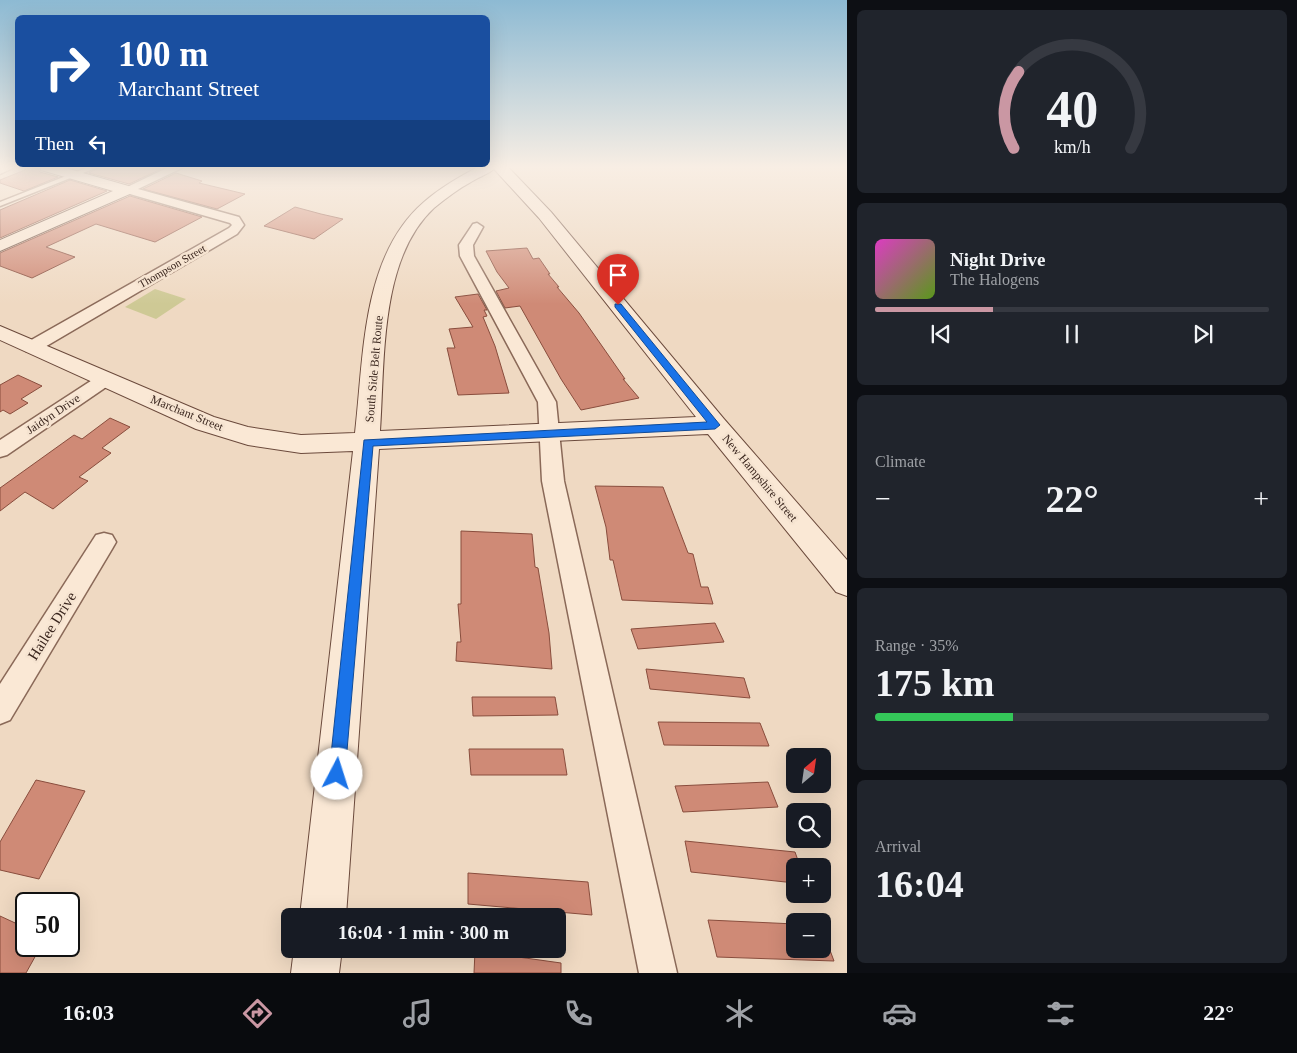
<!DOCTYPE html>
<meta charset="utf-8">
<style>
:root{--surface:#171b24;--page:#20242c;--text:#f1f3f6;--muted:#9ea1a6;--line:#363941;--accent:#ca97a3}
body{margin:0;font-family:"Times New Roman",serif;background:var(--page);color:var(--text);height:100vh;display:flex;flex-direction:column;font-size:19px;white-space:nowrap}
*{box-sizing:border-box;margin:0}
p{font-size:16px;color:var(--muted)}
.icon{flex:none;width:28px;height:28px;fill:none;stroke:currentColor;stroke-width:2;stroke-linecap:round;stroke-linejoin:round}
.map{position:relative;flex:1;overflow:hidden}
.sheet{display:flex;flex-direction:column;gap:10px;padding:10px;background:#0d0f14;width:450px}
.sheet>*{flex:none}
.guide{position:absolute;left:15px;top:15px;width:475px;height:152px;border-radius:8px;box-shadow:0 5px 20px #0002;background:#1a4fa0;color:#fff;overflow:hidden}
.needle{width:32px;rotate:29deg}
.tools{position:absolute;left:786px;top:748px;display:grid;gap:10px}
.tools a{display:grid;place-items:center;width:45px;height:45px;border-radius:8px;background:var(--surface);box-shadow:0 5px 20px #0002;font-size:25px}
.speed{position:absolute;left:15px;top:892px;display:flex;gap:10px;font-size:25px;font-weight:700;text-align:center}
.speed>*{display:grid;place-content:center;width:65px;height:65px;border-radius:50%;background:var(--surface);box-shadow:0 5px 20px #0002;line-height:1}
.speed .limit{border:2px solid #111;border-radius:8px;background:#fff;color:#111}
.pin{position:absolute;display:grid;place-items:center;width:42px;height:42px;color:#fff;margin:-51px -21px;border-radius:50% 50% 50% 0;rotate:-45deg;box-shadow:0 0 5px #0007}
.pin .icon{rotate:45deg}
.me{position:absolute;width:55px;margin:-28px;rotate:5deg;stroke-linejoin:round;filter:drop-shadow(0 0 4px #0008)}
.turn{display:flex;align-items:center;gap:18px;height:105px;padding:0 20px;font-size:22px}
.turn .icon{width:65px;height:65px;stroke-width:2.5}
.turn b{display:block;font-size:35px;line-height:42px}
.then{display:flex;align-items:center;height:48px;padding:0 20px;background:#0003;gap:10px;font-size:19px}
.big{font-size:38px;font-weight:700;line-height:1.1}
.sheet .widget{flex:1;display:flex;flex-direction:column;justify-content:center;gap:8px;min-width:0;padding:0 18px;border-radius:8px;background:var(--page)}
.sheet .dial{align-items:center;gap:0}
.dial svg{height:130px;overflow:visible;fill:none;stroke:var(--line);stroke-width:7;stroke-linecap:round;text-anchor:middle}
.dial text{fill:var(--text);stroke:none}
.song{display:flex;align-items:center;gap:15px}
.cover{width:60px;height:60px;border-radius:8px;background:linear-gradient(135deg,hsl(310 70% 55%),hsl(90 70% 35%))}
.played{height:5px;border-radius:2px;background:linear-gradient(90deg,var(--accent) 30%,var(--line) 30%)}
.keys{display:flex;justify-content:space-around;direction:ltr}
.heat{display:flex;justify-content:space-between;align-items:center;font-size:28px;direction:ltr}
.charge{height:8px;border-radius:4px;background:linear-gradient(90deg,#34c759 35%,var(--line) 0)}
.trip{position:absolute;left:281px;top:908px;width:285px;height:50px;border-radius:8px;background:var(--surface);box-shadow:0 5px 20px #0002;font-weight:700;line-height:50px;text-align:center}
.tabs{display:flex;height:80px;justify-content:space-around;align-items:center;background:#090b0e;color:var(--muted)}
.tabs .icon{width:35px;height:35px}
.tabs .selected{color:var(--accent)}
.tabs b{font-size:22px;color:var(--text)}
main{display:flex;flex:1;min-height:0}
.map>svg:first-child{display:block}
.green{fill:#cec995}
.building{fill:#cf8a76;stroke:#894d3d}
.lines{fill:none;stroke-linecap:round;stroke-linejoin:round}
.lane-casing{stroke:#8a6958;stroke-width:3}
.street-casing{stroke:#8a6958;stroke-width:3}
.secondary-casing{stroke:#6b4a3c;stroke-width:2}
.lane{fill:#fae8d5;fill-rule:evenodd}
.street{fill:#fae8d5;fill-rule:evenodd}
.secondary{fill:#fae8d5;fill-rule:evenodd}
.route{fill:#1a73e8;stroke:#114b97}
.labels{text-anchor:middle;stroke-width:5;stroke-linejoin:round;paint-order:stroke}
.far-street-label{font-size:11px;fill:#39251d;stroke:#f6e4d1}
.street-label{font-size:12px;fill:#39251d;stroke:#f6e4d1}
.near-street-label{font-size:15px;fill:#39251d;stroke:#f6e4d1}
</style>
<main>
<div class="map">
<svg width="847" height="973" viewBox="0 0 847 973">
<rect width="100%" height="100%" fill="#efd9c2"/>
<path class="green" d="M155,289L186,299L156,319L125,307Z"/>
<g class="building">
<path d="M26,167H37L40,172L58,177L24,191L0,183V180L25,170Z"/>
<path d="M100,167H154L161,169L129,184L89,173Z"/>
<path d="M176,173L202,181L199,183L245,194L217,209L143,189Z"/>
<path d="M70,180L107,191L0,238V210Z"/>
<path d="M130,196L202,217L155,242L96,224L46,247L75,257L32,278L0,266V253Z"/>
<path d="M295,207L321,214L343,219L314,239L264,226Z"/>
<path d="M527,248L533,259L539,258L550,274H548L559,287H557L579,313L625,379H623L639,398L581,410L561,379L520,306L505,308L496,291L509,288L497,272L486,251Z"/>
<path d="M478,294L487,310H484L487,316L483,317L495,346L509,393L458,395L447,348H455L449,329L473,327L455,297Z"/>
<path d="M18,375L42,386L21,399L28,403L10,414L3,410L0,412V385Z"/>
<path d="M110,418L130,427L102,448L111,453L79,477L88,481L53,509L25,492L0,511V488L74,435L82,439Z"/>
<path d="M595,486L663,487L688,553L693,554L701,587H708L713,604L622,600L613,560H610L606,527Z"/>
<path d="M461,531L532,534L535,567L538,568L549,633L552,669L456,661L457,642H461L458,604H461Z"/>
<path d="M715,623L724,642L638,649L631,629Z"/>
<path d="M646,669L744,678L750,698L650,689Z"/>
<path d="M472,697H555L558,715L473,716Z"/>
<path d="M658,722L760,723L769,746L664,745Z"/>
<path d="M469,749H563L567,775H471Z"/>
<path d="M36,780L85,791L39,879L0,870V842Z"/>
<path d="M768,782L778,807L683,812L675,786Z"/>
<path d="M685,841L795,852L800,866H795V883L691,872Z"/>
<path d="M468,873L588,882L592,915L468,904Z"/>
<path d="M0,916L26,928V946H41L26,973H0Z"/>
<path d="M708,920L795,924V949H822V929L834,961L717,957Z"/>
<path d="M475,951L561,963V973H474Z"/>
</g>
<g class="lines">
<defs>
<path id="lane" d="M89,167H98L0,206V202Z"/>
<g id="street">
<path d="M0,167H15L0,174Z"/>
<path d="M169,167H184L138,189L239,217L244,225L237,234L38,351H26L24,347L26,343L229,228L232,225L230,223L123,192L121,190Z"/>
<path d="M477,223L483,227L473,245L474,256L556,402L564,481L677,973H639L542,481L538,402L460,256L459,245L473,224Z"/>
<path d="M106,373L112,375L115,379L112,383L7,455L0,457V440L100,375Z"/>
<path d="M104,533L112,535L116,542L112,549L10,720L0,724V684L96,535Z"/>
</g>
<g id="secondary">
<path d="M39,167H62L132,187L134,190L132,193L0,251V240L113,191L41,170Z"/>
<path d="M478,167H508L551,212L724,419L847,560V596L836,592L708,434L379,449L346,916H300L353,451L301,453L248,445L196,429L0,340V326L214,417L248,427L301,435L355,433C364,357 361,256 424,202C440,188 459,177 478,167ZM494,169L539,218L696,417L380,431C385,362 379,259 434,208C446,198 458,189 471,182C479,177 488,174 494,169Z"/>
<path d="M294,949H342L339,973H291Z"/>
</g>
</defs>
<use href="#lane" class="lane-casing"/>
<use href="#street" class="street-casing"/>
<use href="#secondary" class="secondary-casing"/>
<use href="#lane" class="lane"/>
<use href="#street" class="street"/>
<use href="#secondary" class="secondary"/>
</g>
<linearGradient id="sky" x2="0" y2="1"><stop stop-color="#8dbad3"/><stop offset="0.55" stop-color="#f8eee4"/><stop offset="1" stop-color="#f8eee4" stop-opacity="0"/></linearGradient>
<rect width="847" height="304" fill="url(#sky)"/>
<path class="route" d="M615,304H621L720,425L715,429L373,446L345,774L343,780L337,783L331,780L329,774L364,440L707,422L615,307Z"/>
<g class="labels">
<g class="far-street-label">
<text transform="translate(172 266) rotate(-30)" y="4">Thompson Street</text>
</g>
<g class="street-label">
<text transform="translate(374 369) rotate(-85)" y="4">South Side Belt Route</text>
<text transform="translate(187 413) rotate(22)" y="4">Marchant Street</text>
<text transform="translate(53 414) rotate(-34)" y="4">Jaidyn Drive</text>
<text transform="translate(760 478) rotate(50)" y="4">New Hampshire Street</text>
</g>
<g class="near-street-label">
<text transform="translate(52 626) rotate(-58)" y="5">Hailee Drive</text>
</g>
</g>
</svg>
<div class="tools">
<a><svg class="needle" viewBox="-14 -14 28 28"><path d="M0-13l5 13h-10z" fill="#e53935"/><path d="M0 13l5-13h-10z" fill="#9ea1a6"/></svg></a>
<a><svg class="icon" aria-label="search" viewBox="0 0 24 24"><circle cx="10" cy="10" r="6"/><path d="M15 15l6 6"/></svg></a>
<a>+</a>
<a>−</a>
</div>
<div class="speed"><div class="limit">50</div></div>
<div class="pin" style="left:618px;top:305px;background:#d93025"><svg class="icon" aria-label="arrive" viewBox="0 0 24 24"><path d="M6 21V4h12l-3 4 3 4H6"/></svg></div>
<svg class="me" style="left:337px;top:774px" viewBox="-20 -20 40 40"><circle r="19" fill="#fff"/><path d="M0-13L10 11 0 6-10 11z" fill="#1a73e8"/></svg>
<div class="trip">16:04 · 1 min · 300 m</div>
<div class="guide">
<div class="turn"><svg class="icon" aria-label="right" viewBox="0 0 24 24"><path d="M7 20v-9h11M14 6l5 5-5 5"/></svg><div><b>100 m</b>Marchant Street</div></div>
<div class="then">Then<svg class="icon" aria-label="left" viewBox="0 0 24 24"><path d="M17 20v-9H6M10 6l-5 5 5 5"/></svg></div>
</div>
</div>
<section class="sheet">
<div class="widget dial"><svg viewBox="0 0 100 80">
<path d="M14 69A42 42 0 1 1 86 69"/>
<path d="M14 69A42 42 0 0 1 17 22" stroke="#ca97a3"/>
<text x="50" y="56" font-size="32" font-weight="700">40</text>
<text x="50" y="72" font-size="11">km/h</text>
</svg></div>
<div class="widget">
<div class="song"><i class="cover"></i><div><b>Night Drive</b><p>The Halogens</p></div></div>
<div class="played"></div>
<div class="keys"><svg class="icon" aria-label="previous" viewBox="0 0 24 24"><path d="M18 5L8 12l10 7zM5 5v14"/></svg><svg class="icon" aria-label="pause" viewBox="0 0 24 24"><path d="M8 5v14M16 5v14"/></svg><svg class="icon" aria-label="next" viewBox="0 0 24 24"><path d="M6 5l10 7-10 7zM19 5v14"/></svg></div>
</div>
<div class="widget"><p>Climate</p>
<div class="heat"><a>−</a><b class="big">22°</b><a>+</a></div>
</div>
<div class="widget"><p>Range · 35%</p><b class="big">175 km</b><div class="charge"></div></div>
<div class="widget"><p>Arrival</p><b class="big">16:04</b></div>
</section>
</main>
<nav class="tabs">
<b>16:03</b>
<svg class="icon selected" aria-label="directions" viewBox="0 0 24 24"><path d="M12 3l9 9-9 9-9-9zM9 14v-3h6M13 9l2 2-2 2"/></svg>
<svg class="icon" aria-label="music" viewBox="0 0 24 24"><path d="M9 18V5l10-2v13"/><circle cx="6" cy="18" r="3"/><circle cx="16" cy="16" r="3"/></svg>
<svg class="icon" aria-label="phone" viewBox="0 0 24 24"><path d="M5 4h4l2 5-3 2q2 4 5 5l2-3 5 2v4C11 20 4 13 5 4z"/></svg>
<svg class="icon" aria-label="climate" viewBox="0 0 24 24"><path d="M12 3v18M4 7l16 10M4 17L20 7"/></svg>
<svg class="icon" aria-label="car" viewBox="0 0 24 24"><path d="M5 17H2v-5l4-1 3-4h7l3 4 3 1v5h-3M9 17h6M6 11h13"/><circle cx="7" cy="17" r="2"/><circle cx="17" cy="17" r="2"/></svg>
<svg class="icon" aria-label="filters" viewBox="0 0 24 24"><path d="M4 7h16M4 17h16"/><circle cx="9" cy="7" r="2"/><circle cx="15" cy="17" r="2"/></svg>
<b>22°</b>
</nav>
